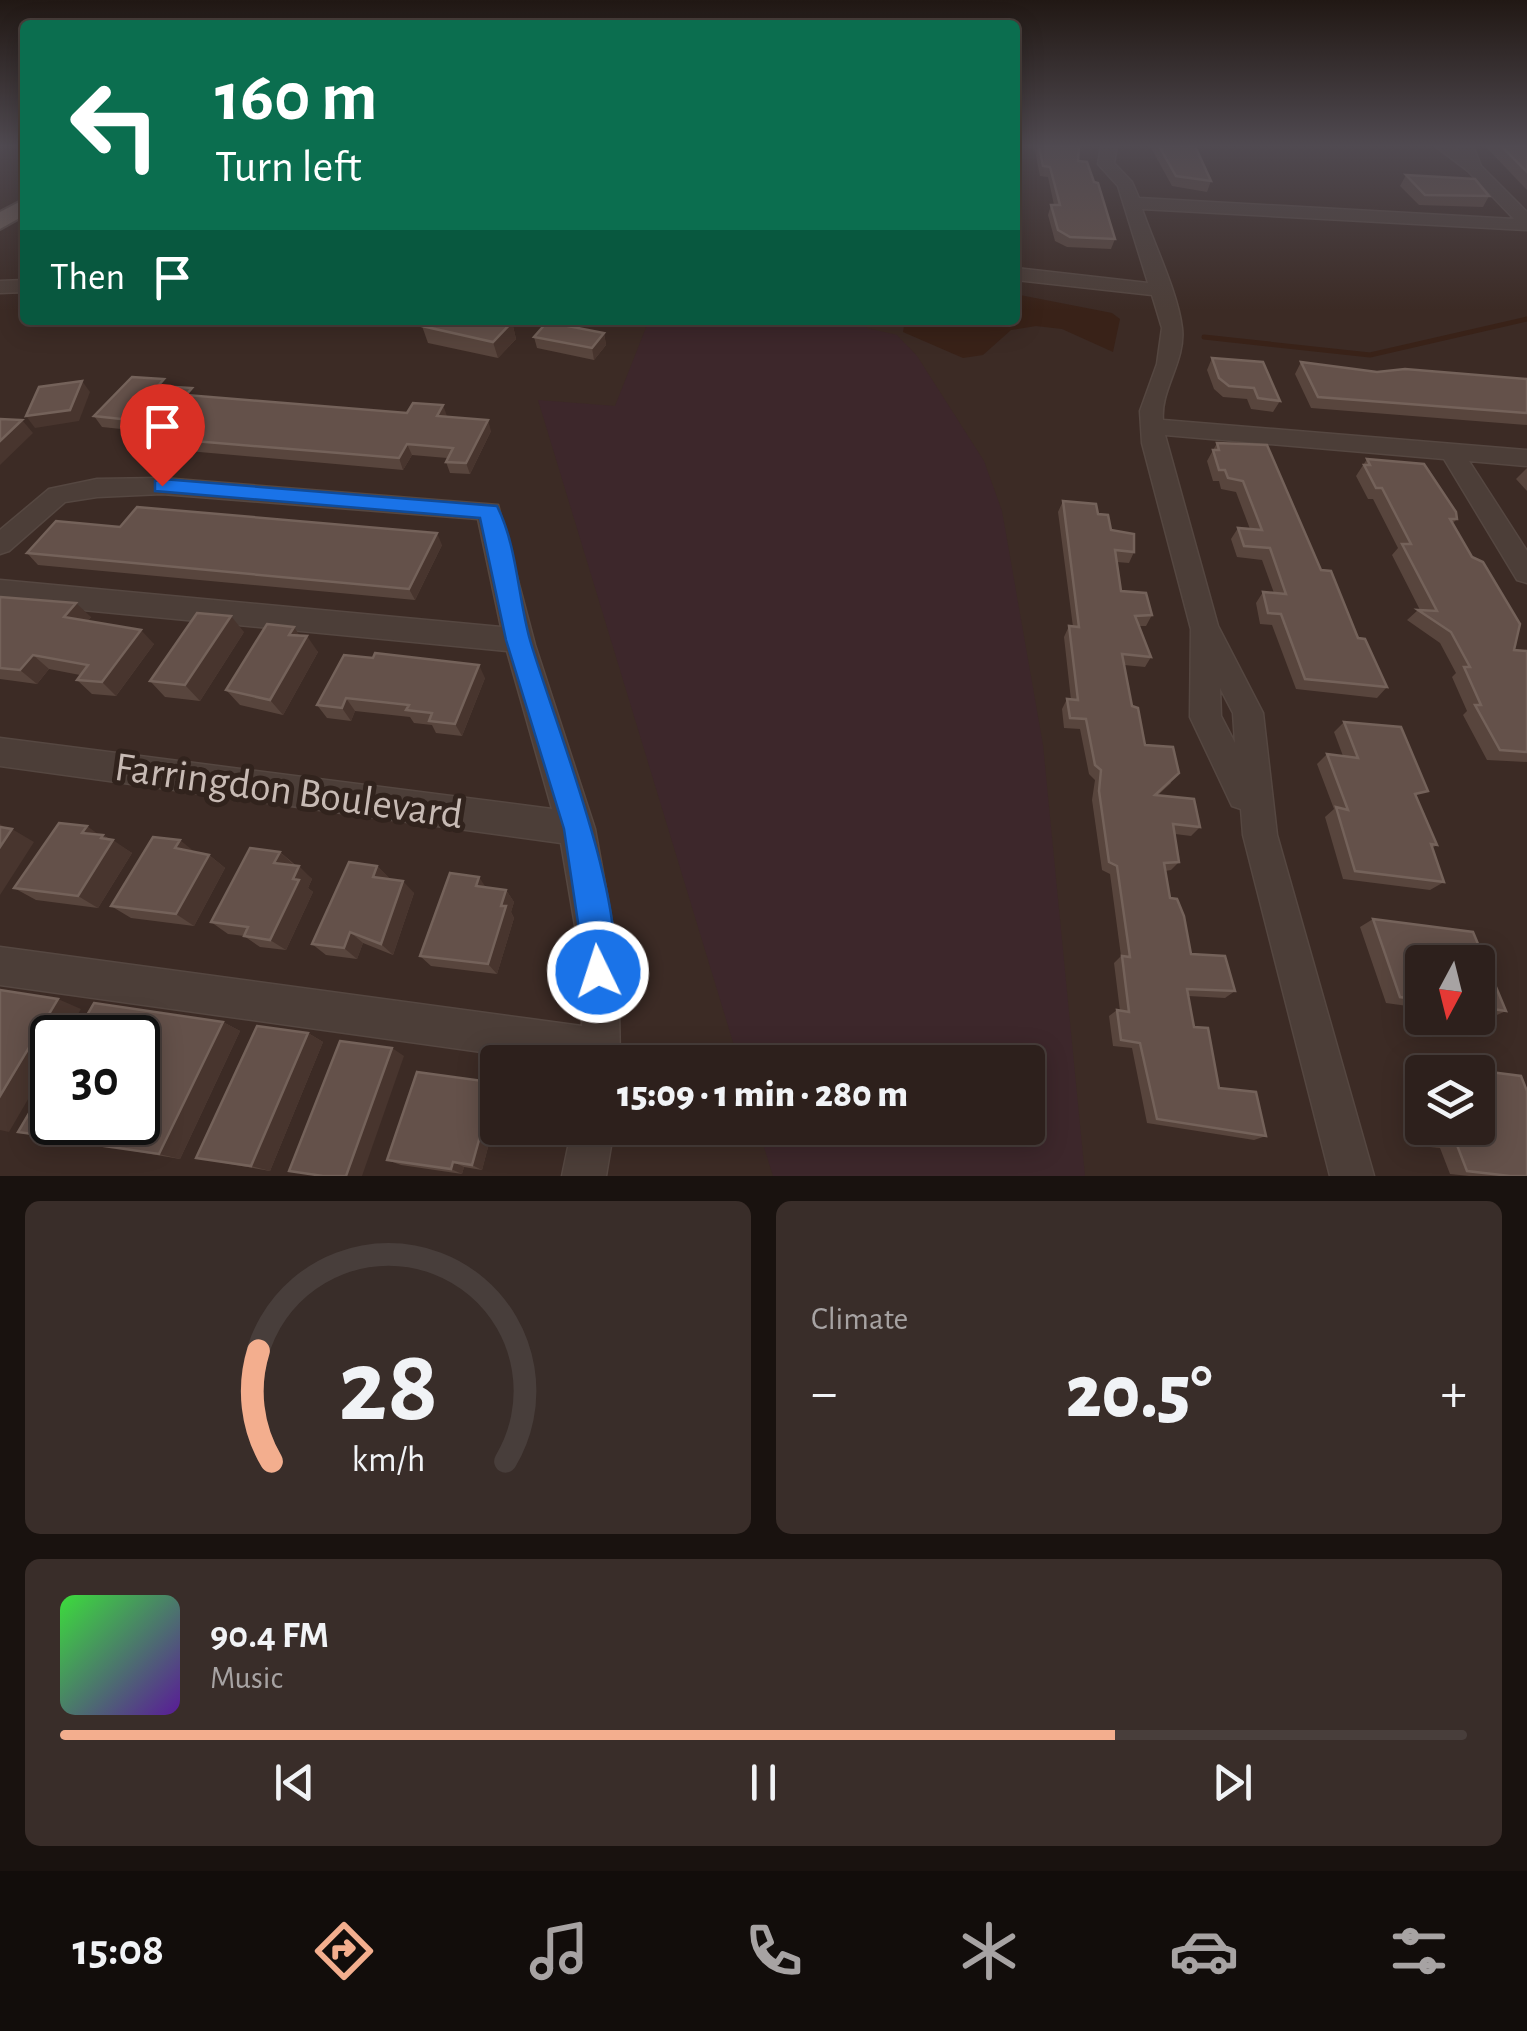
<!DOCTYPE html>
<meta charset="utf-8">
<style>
:root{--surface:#2d201c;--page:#392d29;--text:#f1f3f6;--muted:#a7a3a3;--line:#483e3b;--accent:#f3ae8e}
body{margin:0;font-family:"Alegreya Sans",sans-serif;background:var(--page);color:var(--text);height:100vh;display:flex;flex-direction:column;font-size:38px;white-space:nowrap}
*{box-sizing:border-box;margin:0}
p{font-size:32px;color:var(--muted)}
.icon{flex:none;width:55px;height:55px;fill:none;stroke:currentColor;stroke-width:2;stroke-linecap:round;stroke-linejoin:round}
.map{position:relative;height:1176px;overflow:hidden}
.sheet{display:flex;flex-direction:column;gap:25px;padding:25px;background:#19120f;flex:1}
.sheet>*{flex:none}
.hud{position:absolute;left:20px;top:20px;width:1000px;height:305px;border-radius:10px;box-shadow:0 5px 25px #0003,0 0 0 2px var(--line);background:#0b6e4f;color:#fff;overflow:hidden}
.needle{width:65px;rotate:187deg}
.fabs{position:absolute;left:1405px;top:945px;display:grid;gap:20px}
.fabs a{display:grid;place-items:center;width:90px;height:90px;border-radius:10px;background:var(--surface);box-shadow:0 5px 25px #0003,0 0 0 2px var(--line);font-size:50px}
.speed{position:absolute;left:30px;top:1015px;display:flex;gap:20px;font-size:50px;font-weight:700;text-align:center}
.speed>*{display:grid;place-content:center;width:130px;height:130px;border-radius:50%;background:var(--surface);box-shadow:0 5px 25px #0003,0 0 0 2px var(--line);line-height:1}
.speed .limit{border:5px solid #111;border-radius:15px;background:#fff;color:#111}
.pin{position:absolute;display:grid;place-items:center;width:85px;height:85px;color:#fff;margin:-102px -42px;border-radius:50% 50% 50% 0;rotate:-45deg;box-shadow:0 0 10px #0007}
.pin .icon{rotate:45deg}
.me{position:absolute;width:110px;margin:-55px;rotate:356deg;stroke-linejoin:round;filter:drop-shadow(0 0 8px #0008)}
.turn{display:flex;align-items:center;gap:35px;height:210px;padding:0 30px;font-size:45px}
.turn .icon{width:130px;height:130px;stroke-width:2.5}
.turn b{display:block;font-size:70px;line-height:85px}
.then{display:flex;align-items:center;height:95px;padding:0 30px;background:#0003;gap:20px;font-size:38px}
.big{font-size:75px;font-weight:800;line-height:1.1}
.sheet .tile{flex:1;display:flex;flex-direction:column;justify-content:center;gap:15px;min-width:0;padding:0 35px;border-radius:15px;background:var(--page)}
.sheet .dial{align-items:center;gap:0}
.dial svg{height:260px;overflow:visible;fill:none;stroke:var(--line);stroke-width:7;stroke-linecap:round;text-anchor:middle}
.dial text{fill:var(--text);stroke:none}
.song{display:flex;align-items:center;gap:30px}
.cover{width:120px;height:120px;border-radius:15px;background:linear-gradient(135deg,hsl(120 70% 55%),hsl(270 70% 35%))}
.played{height:10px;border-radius:5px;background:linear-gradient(90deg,var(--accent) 75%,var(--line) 75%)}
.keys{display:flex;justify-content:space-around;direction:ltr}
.heat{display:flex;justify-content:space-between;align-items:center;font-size:55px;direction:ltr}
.sheet .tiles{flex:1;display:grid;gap:25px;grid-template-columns:1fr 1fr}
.tile:last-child{grid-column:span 2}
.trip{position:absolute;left:480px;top:1045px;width:565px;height:100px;border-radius:10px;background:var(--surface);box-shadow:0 5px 25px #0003,0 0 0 2px var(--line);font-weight:800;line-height:100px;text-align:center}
.menu{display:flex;height:160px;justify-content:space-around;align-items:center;background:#120d0b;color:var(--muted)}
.menu .icon{width:70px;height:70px}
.menu .current{color:var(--accent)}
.menu b{font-size:45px;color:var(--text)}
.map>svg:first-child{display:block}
.green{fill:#3d272b}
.water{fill:#392218}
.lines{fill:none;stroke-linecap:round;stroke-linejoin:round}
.stream{stroke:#392218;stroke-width:5}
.minor-casing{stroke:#554741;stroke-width:3}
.major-casing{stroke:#554741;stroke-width:4}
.minor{fill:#4c3e38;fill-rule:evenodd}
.major{fill:#6c5d56;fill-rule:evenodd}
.wall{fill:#58453d}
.shaded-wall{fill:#48352e}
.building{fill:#64514a;stroke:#74625a;stroke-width:2.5}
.route{fill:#1a73e8;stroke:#114b97;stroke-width:2.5}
.labels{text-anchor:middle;stroke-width:10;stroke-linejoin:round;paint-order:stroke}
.near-street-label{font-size:42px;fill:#c7bab4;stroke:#31231d}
</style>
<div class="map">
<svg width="1527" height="1176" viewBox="0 0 1527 1176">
<rect width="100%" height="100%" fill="#3c2b25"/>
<path class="green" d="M649,320H863L867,328L897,335L917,356L984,461L1002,511L1043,745L1085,1176H773L758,1128H1028V1062H739L538,400L615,406Z"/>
<path class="water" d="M1015,294L1112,313L1120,319L1113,352L1062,329L1036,326L1011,330L983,355L963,358L903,332L905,320H1015Z"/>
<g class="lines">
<path class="stream" d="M1204,337L1370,355L1527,319"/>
<defs>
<g id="minor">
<path d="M1101,146H1117L1114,163L1132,182L1139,198L1514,219L1468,171L1435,146L1459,150L1457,146H1473L1481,166L1527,212V230L1142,209C1154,244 1178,293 1182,328C1186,361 1160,390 1163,420L1527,450V466L1469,461L1527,551V583L1517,580L1444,459L1165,435L1218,626L1263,713L1277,835L1374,1176H1330L1243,835L1241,809L1232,806L1190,717L1191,629L1142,443L1140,411L1157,364L1162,328L1152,295L1015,280V268L1148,283L1118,186L1098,164ZM1220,688L1233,713L1235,743L1221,716Z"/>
<path d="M25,280V292L0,293V281Z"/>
<path d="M162,478L498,505L535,645L595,829L618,955L620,1062H554L0,985V947L582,1026L580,955L561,843L0,766V738L552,809L507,651L0,602V580L501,627L478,519L162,494L97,497L65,502L9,551L0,554V530L49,489L97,479Z"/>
<path d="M572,1128H614L606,1176H562Z"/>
</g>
<path id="major" d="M25,199V215L0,229V212Z"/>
</defs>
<use href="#minor" class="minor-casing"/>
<use href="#major" class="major-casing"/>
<use href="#minor" class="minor"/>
<use href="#major" class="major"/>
</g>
<g class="wall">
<path d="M1034,146H1079L1078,161L1115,239L1111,249L1067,247L1055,241L1048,215L1051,205H1054L1048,177L1040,176Z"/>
<path d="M1150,146H1195L1211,181L1207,192L1172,186Z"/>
<path d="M1485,146H1527V190Z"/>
<path d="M1406,175L1489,196L1483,207L1419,205L1400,186Z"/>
<path d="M512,322L516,339L498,358L428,343L422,326Z"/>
<path d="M604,333L606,345L594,360L537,348L534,337Z"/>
<path d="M1212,358L1280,401L1273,412L1251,409L1247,399L1223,397L1214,389L1207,370Z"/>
<path d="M1301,362L1377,372L1527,379V425L1311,408L1295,374Z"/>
<path d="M169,387L196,396L447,416L491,431L470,474L450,473L446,462L447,458L412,455L403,470L154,448L146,437L150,432L102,427L94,416Z"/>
<path d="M1217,443L1321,570L1387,687L1377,698L1296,689L1272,625L1260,624L1256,603L1263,592L1274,593L1262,560L1237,557L1231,539L1238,528L1250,529L1236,492L1221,489L1219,481H1213L1207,461Z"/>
<path d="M1367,459L1457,519L1453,523L1514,650L1527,651V762L1487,760L1463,715L1467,711L1452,677L1456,673L1440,643L1407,620L1418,610H1420L1392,555L1398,548L1373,499H1368L1356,476Z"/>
<path d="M1527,468V491L1516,479Z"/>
<path d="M1063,501L1098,514L1111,530L1134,552L1129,563L1117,562L1121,591L1152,615L1146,626H1139L1151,657L1145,667L1124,665L1132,706L1145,745L1171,783L1158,795L1200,827L1191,836L1175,834L1179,862L1171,870L1165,871L1170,898L1191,954L1235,991L1225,998L1188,996L1194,1027L1219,1088L1266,1136L1254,1140L1147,1123L1132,1048L1113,1046L1109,1016L1117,1010L1120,1011L1114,963L1121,956L1110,874L1102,870L1092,800L1095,780L1089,774L1080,729L1064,728L1062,709L1067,699L1071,700L1064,637L1069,626L1073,627L1058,512Z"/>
<path d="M442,545L415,600L38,565L27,553Z"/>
<path d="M0,597L91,617L88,621L154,644L116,696L92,694L77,680L80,675L49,669L37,684L0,679Z"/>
<path d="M244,632L200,701L165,697L150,681Z"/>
<path d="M300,636L318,652L283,715L240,705L226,690Z"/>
<path d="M344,655L485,678L462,736L436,733L432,725L414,723L410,717L355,711L351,721L327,718L317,705Z"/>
<path d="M1344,722L1417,799L1437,845L1432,848L1444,882L1430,890L1343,879L1325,817L1334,809L1317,764L1327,754L1343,756L1334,732Z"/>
<path d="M100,835H103L132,853L98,908L36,900L14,888Z"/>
<path d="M194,852L209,855L225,868L194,926L131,918L111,906Z"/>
<path d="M280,852L312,879L308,888L313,892L286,950L260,947L244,936L228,934L211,922Z"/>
<path d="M377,866L389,878L414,893L393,955L363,943L357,959L326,955L312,944Z"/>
<path d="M486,887L506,890L514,902L511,912L514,918L497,974L431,966L420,956Z"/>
<path d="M1373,919L1473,932L1506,1011L1490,1018L1478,1016V962H1422V1008L1386,1003L1360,927Z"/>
<path d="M94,1003L223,1022L240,1031L180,1159L104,1146L116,1122H138V1080L160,1038L152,1034L138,1061V1038H74Z"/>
<path d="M308,1033L323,1042L270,1171L196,1158Z"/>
<path d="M1428,1064L1521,1076L1527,1091V1176H1469L1450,1174L1440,1148L1430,1147L1423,1128H1478V1072H1422V1127L1407,1085L1418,1082L1413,1069Z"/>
<path d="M52,1074L93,1145L45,1138L18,1132Z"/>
<path d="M498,1083V1128H511L510,1130L493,1128L482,1170L464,1167L462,1174L401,1165L387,1160Z"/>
</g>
<g class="shaded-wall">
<path d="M512,322L516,339L498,358L493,342Z"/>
<path d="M604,333L606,345L594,360L592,348Z"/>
<path d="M82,381L90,392L79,421L35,428L26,416Z"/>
<path d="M443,405L447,416H437Z"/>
<path d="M22,420L33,433L0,465V441Z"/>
<path d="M488,420L491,431L470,474L466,463Z"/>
<path d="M407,444L412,455L403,470L399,458Z"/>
<path d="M437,533L442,545L415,600L409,589Z"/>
<path d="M76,603L91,617L79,632L64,617Z"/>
<path d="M231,616L244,632L200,701L185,685Z"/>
<path d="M294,627L304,642L307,636L318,652L283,715L270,700L289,635Z"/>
<path d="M141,630L154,644L116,696L102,682Z"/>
<path d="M33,655L49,669L37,684L20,670Z"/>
<path d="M479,665L485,678L462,736L455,724Z"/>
<path d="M346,698L355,711L351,721L342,708Z"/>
<path d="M0,824L11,831L12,829L34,842L0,895Z"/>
<path d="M87,826L102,837L103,835L112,842L113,840L132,853L98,908L78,896L82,833Z"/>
<path d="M180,840L196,853L175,848Z"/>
<path d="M280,852L294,865L274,863Z"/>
<path d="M209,855L225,868L194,926L176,914Z"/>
<path d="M299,866L312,879L308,888L313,892L286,950L270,940Z"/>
<path d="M377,866L389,878L373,877Z"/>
<path d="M479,877L487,889L476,886Z"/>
<path d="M403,881L414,893L393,955L381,944Z"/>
<path d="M506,890L514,902L511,912L514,918L497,974L488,964Z"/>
<path d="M350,932L363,943L357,959L344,948Z"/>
<path d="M58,999L81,1009L64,1038H52V1058L9,1132L0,1130V1096Z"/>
<path d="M223,1022L240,1031L180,1159L159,1154Z"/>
<path d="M132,1024L152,1033L138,1061V1038H124Z"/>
<path d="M308,1033L323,1042L270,1171L251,1166Z"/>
<path d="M392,1048L404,1056L362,1176H346Z"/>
<path d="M78,1122H105L93,1145L69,1139Z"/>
<path d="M484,1122L493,1128L482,1170L472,1165Z"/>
<path d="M453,1162L464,1167L462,1174L451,1169Z"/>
</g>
<g class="building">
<path d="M1039,146H1079L1078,161L1087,162L1094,182L1098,183L1115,239L1070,237L1058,230L1051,205H1060L1050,167L1043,166Z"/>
<path d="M1159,146H1195L1211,181L1176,176Z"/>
<path d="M1501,146H1527V172Z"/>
<path d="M1406,175L1475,179L1489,196L1425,195Z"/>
<path d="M429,320H501L512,322L493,342L422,326Z"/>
<path d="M547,322L604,333L592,348L534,337Z"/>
<path d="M1212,358L1263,362L1280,401L1258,398L1254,388L1229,386L1219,378Z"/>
<path d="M1301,362L1377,372L1405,369L1527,379V413L1318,397Z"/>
<path d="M132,377L164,379L158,386L192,388L186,395L407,413L413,403L443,405L437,416L488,420L466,463L446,462L453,448L407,444L399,458L146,437L158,423L94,416Z"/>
<path d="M82,381L70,410L26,416L39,387Z"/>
<path d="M0,419L22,420L0,441Z"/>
<path d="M1217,443L1267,445L1321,570L1331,571L1358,638L1365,639L1387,687L1305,679L1281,614L1268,613L1263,592L1286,594L1270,548L1244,546L1238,528L1262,530L1243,481L1228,478L1225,470H1219L1213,450H1219Z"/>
<path d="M1367,459L1424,464L1456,512L1457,519H1450L1472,557L1483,562L1520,624L1514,650L1527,651V752L1500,750L1475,705H1481L1464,667H1470L1451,632L1418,610L1437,611L1402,544H1411L1382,488H1376L1364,465H1370Z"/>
<path d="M1063,501L1096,504L1098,514L1108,515L1111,530L1134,534V552L1115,550L1121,591L1146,593L1152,615L1135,616L1151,657L1122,654L1132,706L1138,708L1145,745L1173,747L1179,773L1155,795L1194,799L1200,827L1173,824L1179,862L1164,863L1170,898L1177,899L1184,916L1191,954L1225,956L1235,991L1187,989L1194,1027L1208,1028L1219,1088L1256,1092L1266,1136L1157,1119L1140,1043L1121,1040L1117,1010L1129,1012L1122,956L1130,957L1117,866L1109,862L1099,791L1101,770L1095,765L1086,719L1070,718L1067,699L1078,700L1069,626L1079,627Z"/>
<path d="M137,507L437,533L409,589L27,553L56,521L120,527Z"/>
<path d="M0,597L76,603L64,617L141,630L102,682L77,680L88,665L33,655L20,670L0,668Z"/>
<path d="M197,613L231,616L185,685L150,681Z"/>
<path d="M267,624L294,627L289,635L307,636L270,700L226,690Z"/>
<path d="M375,653L479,665L455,724L429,721L432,713L406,710L409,705L346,698L342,708L317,705L344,655L373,658Z"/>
<path d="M1344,722L1401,727L1428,791L1415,794L1437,845L1431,844L1444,882L1355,871L1336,807L1348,810L1327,754L1358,758Z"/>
<path d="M59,823L87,826L82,833L103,835L101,838L113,840L78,896L14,888Z"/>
<path d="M0,827L12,829L0,847Z"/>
<path d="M153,837L180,840L175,848L209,855L176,914L111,906Z"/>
<path d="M250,848L280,852L274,863L299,866L293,879L299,880L270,940L244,936L248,927L211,922Z"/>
<path d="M349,862L377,866L373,877L403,881L381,944L350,932L344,948L312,944Z"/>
<path d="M450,873L479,877L476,886L506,890L501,906H506L488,964L420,956Z"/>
<path d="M1373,919L1473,932L1506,1011L1478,1007V962H1422V1000L1400,997Z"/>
<path d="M0,990L58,999L0,1096Z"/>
<path d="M94,1003L223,1022L159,1154L104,1146L116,1122H138V1080L160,1038L132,1024L124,1038H74Z"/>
<path d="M257,1026L308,1033L251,1166L196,1158Z"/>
<path d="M340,1041L392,1048L346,1176H323L289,1171Z"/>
<path d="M1428,1064L1521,1076L1527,1091V1176H1510L1467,1171L1457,1145L1446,1143L1440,1128H1478V1072H1431Z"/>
<path d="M417,1072L498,1083V1124L484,1122L472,1165L453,1162L451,1169L387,1160Z"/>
<path d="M52,1074V1122H78L69,1139L18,1132Z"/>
</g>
<linearGradient id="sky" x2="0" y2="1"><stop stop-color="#211814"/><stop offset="0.47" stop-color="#504a51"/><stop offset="1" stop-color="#504a51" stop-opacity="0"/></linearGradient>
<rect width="1527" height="310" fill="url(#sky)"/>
<path class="route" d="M162,479L497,506C517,545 518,598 530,640C550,710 635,921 610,983L598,987L587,983L564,829L506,640L480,518L155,491V481Z"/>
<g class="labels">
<g class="near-street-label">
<text transform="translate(289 789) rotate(8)" y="15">Farringdon Boulevard</text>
</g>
</g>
</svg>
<div class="fabs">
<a><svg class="needle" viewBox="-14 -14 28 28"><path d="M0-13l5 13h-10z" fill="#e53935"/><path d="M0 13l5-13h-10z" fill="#a7a3a3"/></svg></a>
<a><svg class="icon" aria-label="layers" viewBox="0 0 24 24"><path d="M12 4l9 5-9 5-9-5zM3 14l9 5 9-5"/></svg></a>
</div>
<div class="speed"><div class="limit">30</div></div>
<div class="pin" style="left:162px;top:486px;background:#d93025"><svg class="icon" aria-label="arrive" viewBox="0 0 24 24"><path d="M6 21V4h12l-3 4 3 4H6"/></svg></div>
<svg class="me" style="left:598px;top:972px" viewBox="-20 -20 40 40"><circle r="17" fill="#1a73e8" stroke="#fff" stroke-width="3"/><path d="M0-11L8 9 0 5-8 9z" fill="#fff"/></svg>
<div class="trip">15:09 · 1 min · 280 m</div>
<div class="hud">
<div class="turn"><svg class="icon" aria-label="left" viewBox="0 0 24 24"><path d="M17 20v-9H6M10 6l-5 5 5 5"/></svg><div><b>160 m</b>Turn left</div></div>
<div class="then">Then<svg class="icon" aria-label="arrive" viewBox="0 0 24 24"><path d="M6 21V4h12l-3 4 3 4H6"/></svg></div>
</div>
</div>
<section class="sheet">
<div class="tiles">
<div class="tile dial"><svg viewBox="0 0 100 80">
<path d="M14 69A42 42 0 1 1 86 69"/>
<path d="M14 69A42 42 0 0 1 10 35" stroke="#f3ae8e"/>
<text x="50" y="56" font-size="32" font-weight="700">28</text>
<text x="50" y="72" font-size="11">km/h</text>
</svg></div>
<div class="tile"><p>Climate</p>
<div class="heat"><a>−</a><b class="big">20.5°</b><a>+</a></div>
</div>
<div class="tile">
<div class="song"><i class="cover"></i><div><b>90.4 FM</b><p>Music</p></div></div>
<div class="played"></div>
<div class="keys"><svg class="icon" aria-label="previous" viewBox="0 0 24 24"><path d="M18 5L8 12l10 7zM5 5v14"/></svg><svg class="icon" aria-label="pause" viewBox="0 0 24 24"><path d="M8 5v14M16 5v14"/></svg><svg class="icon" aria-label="next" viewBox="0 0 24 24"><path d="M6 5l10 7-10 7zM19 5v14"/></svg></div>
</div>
</div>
</section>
<nav class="menu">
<b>15:08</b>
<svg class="icon current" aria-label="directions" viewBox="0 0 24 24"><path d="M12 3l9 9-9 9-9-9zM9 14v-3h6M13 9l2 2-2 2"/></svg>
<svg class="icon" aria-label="music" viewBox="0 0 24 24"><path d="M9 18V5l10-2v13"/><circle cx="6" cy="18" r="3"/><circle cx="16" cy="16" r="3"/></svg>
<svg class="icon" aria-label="phone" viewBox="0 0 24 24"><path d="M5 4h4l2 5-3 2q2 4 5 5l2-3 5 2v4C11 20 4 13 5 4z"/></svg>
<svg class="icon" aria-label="climate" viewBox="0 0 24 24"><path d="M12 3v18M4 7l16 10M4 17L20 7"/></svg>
<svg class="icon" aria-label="car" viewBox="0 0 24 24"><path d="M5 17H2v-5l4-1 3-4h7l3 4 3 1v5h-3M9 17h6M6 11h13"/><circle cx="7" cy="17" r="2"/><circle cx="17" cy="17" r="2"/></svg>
<svg class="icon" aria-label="filters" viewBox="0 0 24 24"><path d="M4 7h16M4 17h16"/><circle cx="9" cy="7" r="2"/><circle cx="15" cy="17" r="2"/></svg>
</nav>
